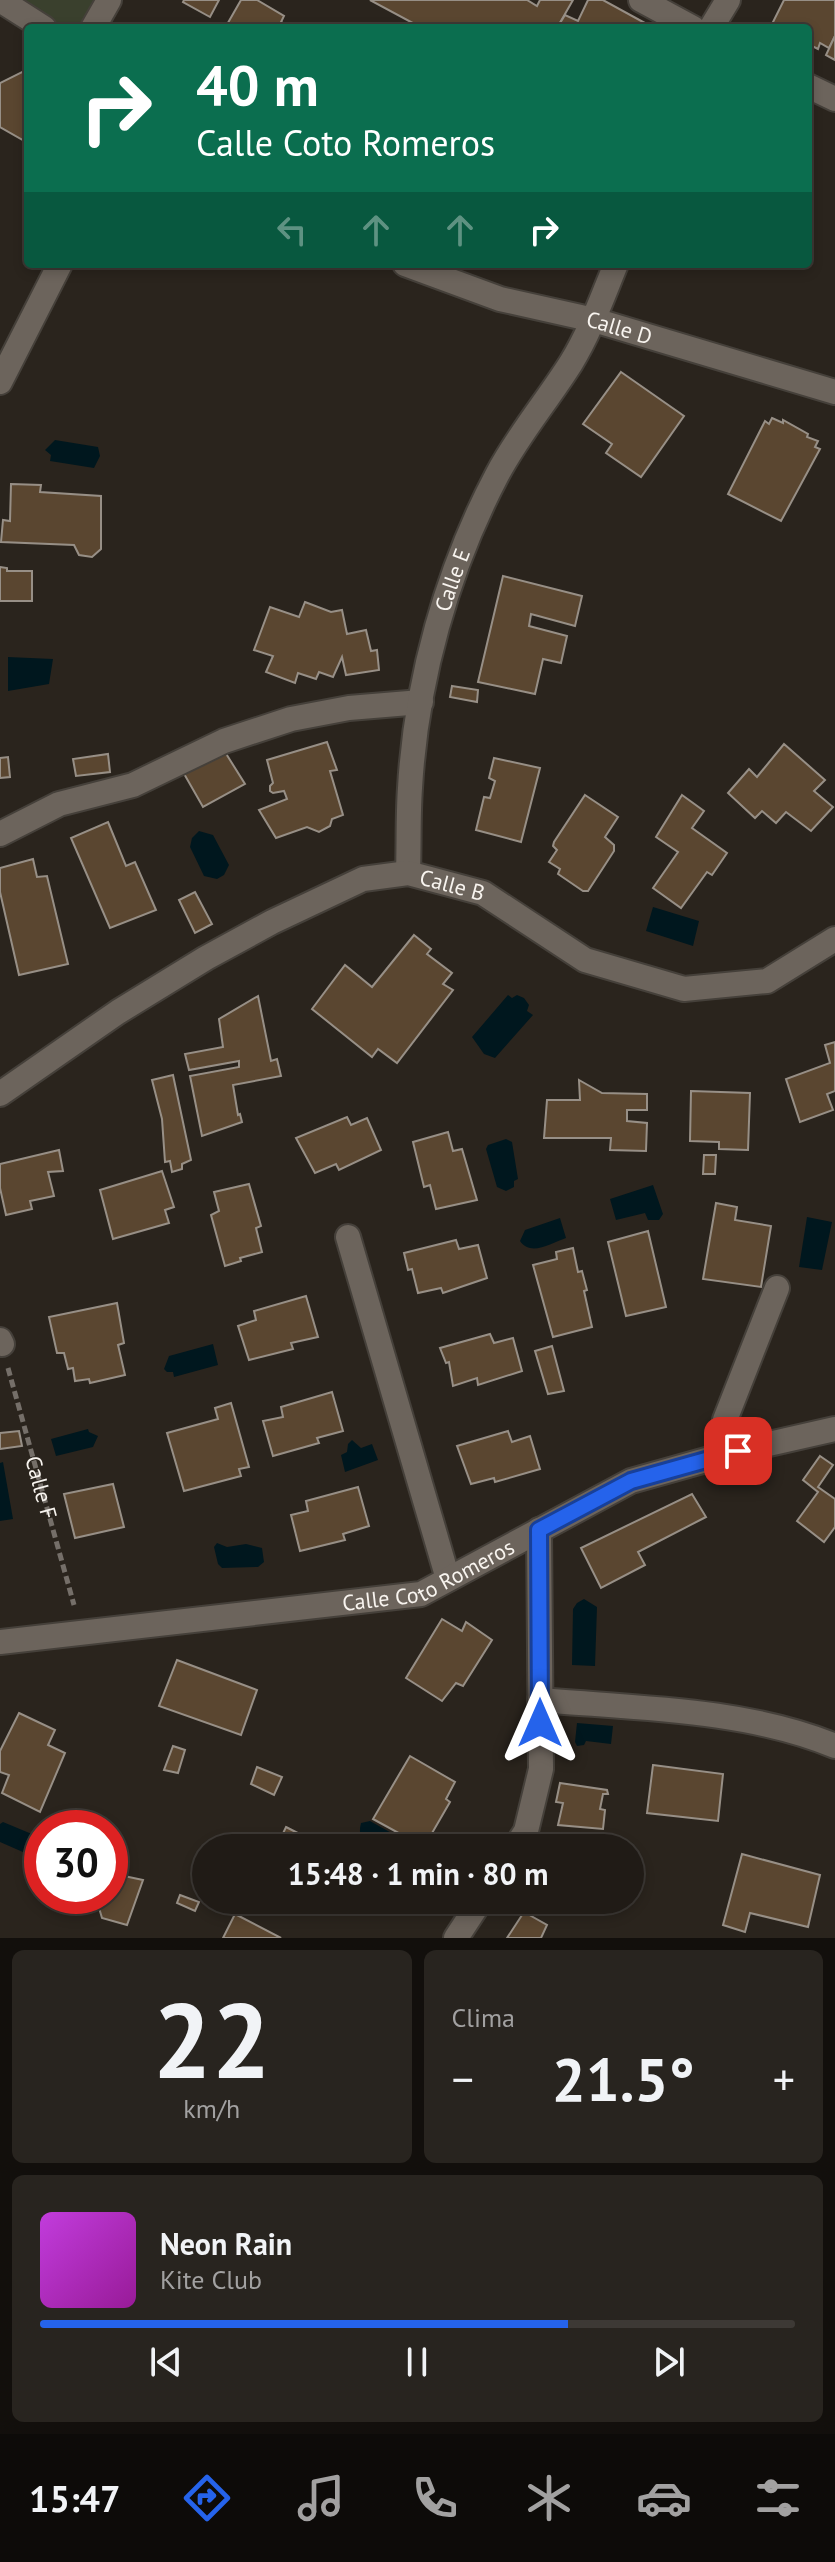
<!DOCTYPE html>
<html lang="es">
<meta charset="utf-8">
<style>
:root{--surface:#201b16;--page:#28241f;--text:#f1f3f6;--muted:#a2a1a1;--line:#3d3935;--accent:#2563eb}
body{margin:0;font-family:"PT Sans",sans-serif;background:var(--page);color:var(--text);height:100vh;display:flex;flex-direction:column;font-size:30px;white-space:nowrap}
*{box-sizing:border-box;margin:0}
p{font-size:26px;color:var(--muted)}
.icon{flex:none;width:44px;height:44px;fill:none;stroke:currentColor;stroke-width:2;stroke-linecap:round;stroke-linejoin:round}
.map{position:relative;height:1938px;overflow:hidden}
.panel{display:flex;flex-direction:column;gap:12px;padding:12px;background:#120f0c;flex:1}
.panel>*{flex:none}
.guide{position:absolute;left:24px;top:24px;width:788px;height:244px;border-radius:8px;box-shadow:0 4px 12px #0003,0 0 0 2px var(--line);background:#0b6e4f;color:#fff;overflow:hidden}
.speed{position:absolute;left:24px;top:1810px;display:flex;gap:16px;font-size:40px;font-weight:700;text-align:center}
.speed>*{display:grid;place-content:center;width:104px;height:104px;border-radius:50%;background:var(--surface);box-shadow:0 4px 12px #0003,0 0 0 2px var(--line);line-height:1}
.speed .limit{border:12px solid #d22;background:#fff;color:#111}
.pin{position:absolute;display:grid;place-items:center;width:68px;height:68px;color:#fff;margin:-34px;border-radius:16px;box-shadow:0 4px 12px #0006}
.me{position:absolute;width:88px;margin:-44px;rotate:0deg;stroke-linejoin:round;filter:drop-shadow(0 0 6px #0008)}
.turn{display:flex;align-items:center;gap:28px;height:168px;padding:0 40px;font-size:36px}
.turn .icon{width:104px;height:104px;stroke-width:2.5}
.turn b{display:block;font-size:56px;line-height:68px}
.lanes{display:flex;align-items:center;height:76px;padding:0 40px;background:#0003;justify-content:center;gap:40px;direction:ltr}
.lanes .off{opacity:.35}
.big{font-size:60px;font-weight:800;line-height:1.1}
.panel .widget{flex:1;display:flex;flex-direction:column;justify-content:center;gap:12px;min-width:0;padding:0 28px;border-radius:12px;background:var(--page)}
.panel .dial{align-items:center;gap:0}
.dial b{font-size:104px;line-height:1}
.song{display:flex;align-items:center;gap:24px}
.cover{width:96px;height:96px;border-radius:12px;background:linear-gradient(135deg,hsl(290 70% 55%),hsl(300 70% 35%))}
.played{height:8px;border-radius:4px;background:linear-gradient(90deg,var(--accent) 70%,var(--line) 70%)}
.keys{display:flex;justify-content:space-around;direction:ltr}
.heat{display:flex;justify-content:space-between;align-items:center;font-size:44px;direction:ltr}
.panel .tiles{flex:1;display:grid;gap:12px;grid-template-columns:1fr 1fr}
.widget:last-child{grid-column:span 2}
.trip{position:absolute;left:192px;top:1834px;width:452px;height:80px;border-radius:40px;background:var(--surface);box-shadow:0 4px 12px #0003,0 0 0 2px var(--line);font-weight:800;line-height:80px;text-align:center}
.dock{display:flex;height:128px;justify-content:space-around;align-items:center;background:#0d0b09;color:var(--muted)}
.dock .icon{width:56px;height:56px}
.dock .on{color:var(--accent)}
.dock b{font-size:36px;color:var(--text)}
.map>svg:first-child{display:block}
.green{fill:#3a402d}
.water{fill:#00171e}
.building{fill:#5a4630;stroke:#978f86;stroke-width:2}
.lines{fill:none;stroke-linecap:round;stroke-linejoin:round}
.minor-casing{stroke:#45403a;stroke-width:28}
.path{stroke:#756f69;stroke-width:5;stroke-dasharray:8 4;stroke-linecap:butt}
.minor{stroke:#6c645c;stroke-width:24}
.route-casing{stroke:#184099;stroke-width:20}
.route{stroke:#2563eb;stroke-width:14}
.labels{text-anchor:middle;stroke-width:7;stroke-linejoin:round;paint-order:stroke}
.street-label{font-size:22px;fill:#f8f4ef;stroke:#201a13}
</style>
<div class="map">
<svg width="835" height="1938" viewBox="0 0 835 1938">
<rect width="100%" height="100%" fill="#2a241d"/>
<path class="green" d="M1,0H109L93,28H44Z"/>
<g class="water">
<path d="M55,440L98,447L100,456L94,468L50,461L51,455L45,450Z"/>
<path d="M8,657L53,659L49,684L8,691Z"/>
<path d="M199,831L213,835L229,865L224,875L217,879L204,876L190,847L192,838Z"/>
<path d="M653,907L699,921L693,946L646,931Z"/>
<path d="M508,995L512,998L517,995L524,998L529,1005L527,1011L533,1015L495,1058L484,1054L472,1037Z"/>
<path d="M506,1139L512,1142L518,1179L514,1181V1187L506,1191L497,1187L486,1149L488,1145Z"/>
<path d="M653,1185L663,1214L659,1220H648L645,1213L616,1220L610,1199Z"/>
<path d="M807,1217L832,1222L822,1270L799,1267Z"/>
<path d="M560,1218L566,1238C551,1243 531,1257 520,1241L525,1230Z"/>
<path d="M213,1344L218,1365L174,1377L173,1372H167L164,1369L169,1356Z"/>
<path d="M88,1429L89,1432L98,1436L93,1447L56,1456L51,1439Z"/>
<path d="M352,1440L361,1448L372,1444L378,1460L345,1472L341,1455L347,1452L348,1444Z"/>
<path d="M3,1462L13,1519L0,1521V1463Z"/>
<path d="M217,1543L227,1547L246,1544L262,1548L264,1562L258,1567L222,1568L218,1564L214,1547Z"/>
<path d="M584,1599L597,1607L595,1666L572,1665L573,1609L577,1603Z"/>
<path d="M577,1723L613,1726L611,1744L586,1741L584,1745L577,1746L575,1742Z"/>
<path d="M370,1821L404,1840L411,1848C392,1848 353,1854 361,1823Z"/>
<path d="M3,1822L39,1837L32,1856L0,1842V1824Z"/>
</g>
<g class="building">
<path d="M184,0H219L210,17L183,2Z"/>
<path d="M241,0H257L284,16L281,22L292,28H225Z"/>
<path d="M370,0H527L537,6L540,0H573L557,28H422Z"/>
<path d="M588,0H603L654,28H557L565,15L578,21Z"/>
<path d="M784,0H835V36L829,48L820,43L818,49L808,44V28L771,26Z"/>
<path d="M835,36V60L826,55Z"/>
<path d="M28,69V143L0,127V83Z"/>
<path d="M621,372L684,416L641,477L606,453L612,444L583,424Z"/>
<path d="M772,418L783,423V420L808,434L807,437L818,441L815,447L820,449L781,521L728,494L765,421L769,424Z"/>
<path d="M11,484L41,485L40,492L101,496V549L92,557L79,555L74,545L1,542L3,520L10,521Z"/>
<path d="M0,567L7,568V571H32V601H0Z"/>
<path d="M503,576L582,596L575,626L531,614L529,626L567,636L561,663L543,659L535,694L478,682Z"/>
<path d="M305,602L331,612L342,610L347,634L366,630L371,651L377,650L379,670L346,675L342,657L333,677L319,672L316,679L298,673L295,683L266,672L273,656L254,650L270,607L299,617Z"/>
<path d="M452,686L478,690L477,702L450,697Z"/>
<path d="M327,742L337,770L330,771L343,815L332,819L330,826L319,832L307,827L276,838L259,810L287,799L284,791L273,793L270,791V786L273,783L267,760Z"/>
<path d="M784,744L825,780L814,791L833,807L811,831L786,812L776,823L762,811L755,818L728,793L749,769L757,777Z"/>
<path d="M225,752L245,784L203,807L183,772Z"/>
<path d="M108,754L110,772L76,776L73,759Z"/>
<path d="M8,757L10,777L0,778V758Z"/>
<path d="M494,758L540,768L521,842L476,830L484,797L490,798L495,781L489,778Z"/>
<path d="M585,795L618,817L605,837L614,845V851L588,891H583L558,874L560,869L549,862L557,850L553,846L554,842Z"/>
<path d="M682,795L704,811L692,828L727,853L712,875L707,872L681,908L653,888L678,852L656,837Z"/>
<path d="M108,822L126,866L135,862L156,910L110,928L71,838Z"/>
<path d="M33,859L37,877L47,876L68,964L19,975L0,892V868Z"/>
<path d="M195,892L212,924L195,933L179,900Z"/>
<path d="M414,935L431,949L427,954L452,973L443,984L453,990L397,1063L378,1049L372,1057L312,1009L345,965L372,987Z"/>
<path d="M258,996L271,1061L277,1059L281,1076L233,1085L238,1115L240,1114L242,1122L202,1136L190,1076L239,1067V1061L189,1070L185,1054L223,1047L219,1019Z"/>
<path d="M835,1042V1091L827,1094L833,1110L800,1122L786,1079L830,1063L825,1045Z"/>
<path d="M173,1075L191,1160L182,1164V1169L172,1172L170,1161L165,1162L162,1119L152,1080Z"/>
<path d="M579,1080L602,1093L647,1094V1110H627V1121L647,1123L646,1151L610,1150L611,1138H544L547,1100H580Z"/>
<path d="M691,1091L750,1093L748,1150L719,1149V1142L690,1141Z"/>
<path d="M347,1117L351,1125L367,1118L381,1150L339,1170L336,1164L315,1173L296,1138Z"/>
<path d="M448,1132L453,1151L462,1149L477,1200L436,1209L430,1185L424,1187L413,1142Z"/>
<path d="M59,1150L63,1171L48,1172L54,1196L30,1201L32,1209L6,1215L0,1188V1164Z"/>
<path d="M704,1155H716L715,1174H703Z"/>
<path d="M162,1171L174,1207L165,1210L169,1223L113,1239L100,1190Z"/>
<path d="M249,1184L261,1226L256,1228L262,1252L240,1258L241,1261L225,1266L211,1215L219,1211L214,1192Z"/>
<path d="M716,1203L737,1207L735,1220L771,1226L761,1287L703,1279Z"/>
<path d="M648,1231L666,1307L626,1316L608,1242Z"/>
<path d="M456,1240L459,1249L478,1245L487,1278L443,1293L441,1288L418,1293L412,1269L408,1270L404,1253Z"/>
<path d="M573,1248L578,1272L582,1271L587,1290L584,1291L592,1327L553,1337L533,1265L557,1259L556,1252Z"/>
<path d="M306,1296L318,1337L291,1343L293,1349L249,1360L238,1326L256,1320L254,1311Z"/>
<path d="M117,1303L124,1343L118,1345L125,1375L90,1383L89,1379L75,1381L73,1368L68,1369L64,1353H57L49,1317Z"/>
<path d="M490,1334L494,1343L513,1338L522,1371L478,1385L477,1378L453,1386L449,1362L446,1363L440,1348Z"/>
<path d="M552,1346L564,1391L548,1394L535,1351Z"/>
<path d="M332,1392L343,1431L317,1438L319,1443L273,1456L263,1421L283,1417L281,1407Z"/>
<path d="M231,1403L249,1467L239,1469L241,1476L184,1491L167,1433L218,1419L215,1408Z"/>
<path d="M19,1431L22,1446L0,1449V1433Z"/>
<path d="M508,1431L512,1442L530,1436L540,1469L495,1482L494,1478L471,1484L457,1446Z"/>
<path d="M820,1456L833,1465L818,1487L835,1499V1527L824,1542L797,1521L818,1492L803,1480Z"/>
<path d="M113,1484L124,1527L75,1538L64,1494Z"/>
<path d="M358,1487L369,1526L343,1534L345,1540L300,1551L291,1515L308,1511L306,1501Z"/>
<path d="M692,1494L706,1517L638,1552L645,1565L601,1588L581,1548Z"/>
<path d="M442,1619L462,1631L466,1622L492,1640L463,1686L456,1683L442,1701L406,1678Z"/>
<path d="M177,1660L257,1690L241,1735L159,1706Z"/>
<path d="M19,1713L55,1730L48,1745L65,1753L40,1812L2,1793L9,1775L0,1772V1751Z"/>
<path d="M173,1746L185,1750L178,1773L164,1770Z"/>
<path d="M410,1756L455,1782L446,1799L450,1802L424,1847L373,1819Z"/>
<path d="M653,1765L723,1774L718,1821L647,1813Z"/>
<path d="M257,1767L282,1777L274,1795L251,1784Z"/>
<path d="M560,1783L607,1790L608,1794H603L600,1809L605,1810L603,1829L558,1825L563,1803L556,1802Z"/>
<path d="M286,1827L327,1848H276Z"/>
<path d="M742,1854L820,1875L808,1927L750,1913L745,1932L723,1925Z"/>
<path d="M110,1873L143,1880L127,1925L102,1918L97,1901L99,1896H110Z"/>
<path d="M180,1895L199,1902L195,1911L177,1903Z"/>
<path d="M524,1912L547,1925L541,1938H507Z"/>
<path d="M235,1914L281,1938H223Z"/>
</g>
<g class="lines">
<defs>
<g id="minor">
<path d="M0,0L44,28"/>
<path d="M641,0L693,28"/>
<path d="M93,28L109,0"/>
<path d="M711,28L728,0"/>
<path d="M808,86L835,99"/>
<path id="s2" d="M405,264L500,299L594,320L835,392"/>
<path d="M0,382L60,264"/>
<path d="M0,834L59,804L133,785L224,741L291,719L349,708L421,702"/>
<path id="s3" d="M408,873C409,845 408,816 410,788C416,681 447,570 497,475C518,435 547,401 571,363C590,332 602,298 616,264"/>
<path id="s4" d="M0,1094L118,1012L206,958L272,922L363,879L408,873L483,893L585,960L684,989L767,981L835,939"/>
<path d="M348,1237L448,1579"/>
<path d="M0,1340L2,1344"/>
<path d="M738,1451L725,1420L777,1288"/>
<path id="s5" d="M0,1642L421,1594L631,1481L738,1451L835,1429"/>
<path d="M540,1700C635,1708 747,1709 835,1746"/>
<path d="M515,1848L526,1831L541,1769L539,1530"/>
<path d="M456,1938L481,1900"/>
</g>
</defs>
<use href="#minor" class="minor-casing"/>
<path class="path" id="s1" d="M8,1368L74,1605"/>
<use href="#minor" class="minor"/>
</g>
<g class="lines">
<defs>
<path id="route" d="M540,1723L539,1530L631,1481L738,1451"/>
</defs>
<use href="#route" class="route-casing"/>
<use href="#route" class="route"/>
</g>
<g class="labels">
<g class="street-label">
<text dy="8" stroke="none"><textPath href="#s2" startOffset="224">Calle D</textPath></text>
<text dy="8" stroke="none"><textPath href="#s3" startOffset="298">Calle E</textPath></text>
<text dy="8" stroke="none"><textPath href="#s4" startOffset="514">Calle B</textPath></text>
<text dy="8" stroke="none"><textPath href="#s1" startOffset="124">Calle F</textPath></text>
<text dy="8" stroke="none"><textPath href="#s5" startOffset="436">Calle Coto Romeros</textPath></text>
</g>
</g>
</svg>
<div class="speed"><div class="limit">30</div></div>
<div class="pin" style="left:738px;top:1451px;background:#d93025"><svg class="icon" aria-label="arrive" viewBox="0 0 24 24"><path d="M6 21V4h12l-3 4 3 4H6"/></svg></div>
<svg class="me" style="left:540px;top:1723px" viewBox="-20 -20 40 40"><path d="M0-17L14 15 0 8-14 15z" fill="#2563eb" stroke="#fff" stroke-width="4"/></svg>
<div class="trip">15:48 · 1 min · 80 m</div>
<div class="guide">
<div class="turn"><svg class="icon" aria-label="right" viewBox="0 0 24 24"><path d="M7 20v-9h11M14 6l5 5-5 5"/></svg><div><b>40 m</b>Calle Coto Romeros</div></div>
<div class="lanes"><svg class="icon off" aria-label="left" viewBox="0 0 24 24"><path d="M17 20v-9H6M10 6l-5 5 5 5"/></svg><svg class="icon off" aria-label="ahead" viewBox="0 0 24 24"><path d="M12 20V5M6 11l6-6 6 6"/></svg><svg class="icon off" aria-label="ahead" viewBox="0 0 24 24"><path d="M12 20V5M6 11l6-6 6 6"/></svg><svg class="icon" aria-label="right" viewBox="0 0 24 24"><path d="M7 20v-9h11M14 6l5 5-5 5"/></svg></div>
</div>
</div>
<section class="panel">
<div class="tiles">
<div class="widget dial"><b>22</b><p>km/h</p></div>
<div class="widget"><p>Clima</p>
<div class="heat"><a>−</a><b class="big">21.5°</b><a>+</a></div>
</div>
<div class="widget">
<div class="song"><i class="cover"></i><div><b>Neon Rain</b><p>Kite Club</p></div></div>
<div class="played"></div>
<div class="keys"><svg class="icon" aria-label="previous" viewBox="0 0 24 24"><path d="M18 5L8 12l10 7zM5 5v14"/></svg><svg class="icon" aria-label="pause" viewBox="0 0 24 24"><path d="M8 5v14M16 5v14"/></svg><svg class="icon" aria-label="next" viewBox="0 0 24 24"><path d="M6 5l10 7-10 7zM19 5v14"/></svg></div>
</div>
</div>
</section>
<nav class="dock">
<b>15:47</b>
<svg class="icon on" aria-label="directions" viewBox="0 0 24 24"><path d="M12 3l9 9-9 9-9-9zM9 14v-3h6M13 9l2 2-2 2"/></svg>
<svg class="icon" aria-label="music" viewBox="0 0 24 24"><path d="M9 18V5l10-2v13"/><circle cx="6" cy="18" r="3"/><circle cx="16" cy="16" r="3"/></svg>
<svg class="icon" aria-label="phone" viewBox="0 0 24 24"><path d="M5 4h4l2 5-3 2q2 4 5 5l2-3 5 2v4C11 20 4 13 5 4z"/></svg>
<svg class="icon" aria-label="climate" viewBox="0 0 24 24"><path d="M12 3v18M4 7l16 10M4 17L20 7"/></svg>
<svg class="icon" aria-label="car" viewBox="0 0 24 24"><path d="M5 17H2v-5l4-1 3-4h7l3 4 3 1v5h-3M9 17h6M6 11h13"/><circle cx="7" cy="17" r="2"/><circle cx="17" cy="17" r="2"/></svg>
<svg class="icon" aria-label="filters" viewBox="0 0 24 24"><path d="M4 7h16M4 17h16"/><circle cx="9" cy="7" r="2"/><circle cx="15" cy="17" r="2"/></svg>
</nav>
